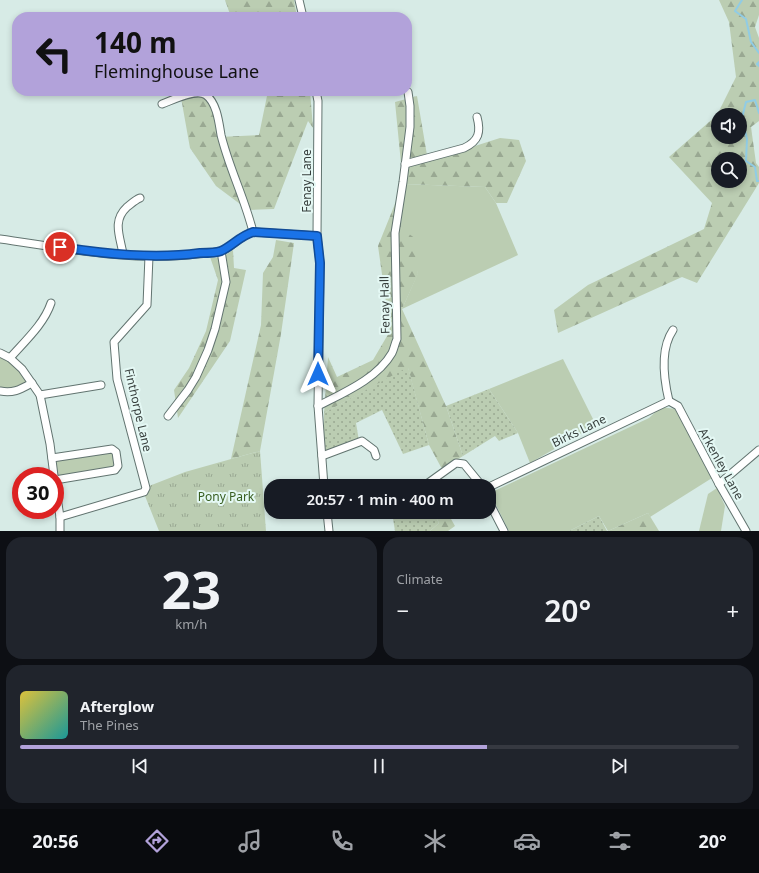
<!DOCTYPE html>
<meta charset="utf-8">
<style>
:root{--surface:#171b24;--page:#20242c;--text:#f1f3f6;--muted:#9ea1a6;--line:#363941;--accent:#b2a2da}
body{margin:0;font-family:"Noto Sans",sans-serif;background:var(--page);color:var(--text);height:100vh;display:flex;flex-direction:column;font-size:15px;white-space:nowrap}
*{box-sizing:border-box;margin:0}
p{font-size:13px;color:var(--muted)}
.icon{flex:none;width:22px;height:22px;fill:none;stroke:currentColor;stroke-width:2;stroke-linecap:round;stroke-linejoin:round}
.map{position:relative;height:531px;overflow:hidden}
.side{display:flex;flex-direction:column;gap:6px;padding:6px;background:#0d0f14;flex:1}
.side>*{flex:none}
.guide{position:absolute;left:12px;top:12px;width:400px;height:84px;border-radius:16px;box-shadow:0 2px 6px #0003;background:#b2a2da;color:#111;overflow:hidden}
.controls{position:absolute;left:711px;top:108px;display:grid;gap:8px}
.controls a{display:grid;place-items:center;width:36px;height:36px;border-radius:50%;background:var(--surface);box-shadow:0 2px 6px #0003;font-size:20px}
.speed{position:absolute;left:12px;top:467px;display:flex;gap:8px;font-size:20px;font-weight:700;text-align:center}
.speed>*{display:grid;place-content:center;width:52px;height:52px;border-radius:50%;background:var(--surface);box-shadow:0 2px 6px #0003;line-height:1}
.speed .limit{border:6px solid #d22;background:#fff;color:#111}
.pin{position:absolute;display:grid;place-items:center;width:34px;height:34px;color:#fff;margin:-17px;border:2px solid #fff;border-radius:50%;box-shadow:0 1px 4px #0007}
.me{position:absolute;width:44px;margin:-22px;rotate:0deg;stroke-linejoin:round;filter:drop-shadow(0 0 3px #0008)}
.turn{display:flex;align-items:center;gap:14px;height:84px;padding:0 16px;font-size:18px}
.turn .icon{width:52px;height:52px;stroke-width:2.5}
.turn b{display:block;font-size:28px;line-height:34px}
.big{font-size:30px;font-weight:600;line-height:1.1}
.side .card{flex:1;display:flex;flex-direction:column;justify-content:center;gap:6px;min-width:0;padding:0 14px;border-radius:16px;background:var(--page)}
.side .dial{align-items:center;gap:0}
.dial b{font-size:52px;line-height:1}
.song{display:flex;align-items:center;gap:12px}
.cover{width:48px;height:48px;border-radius:6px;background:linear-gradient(135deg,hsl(50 70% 55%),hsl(180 70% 35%))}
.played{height:4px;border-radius:2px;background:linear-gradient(90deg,var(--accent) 65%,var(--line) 65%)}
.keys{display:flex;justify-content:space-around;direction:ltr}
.heat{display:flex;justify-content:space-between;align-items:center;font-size:22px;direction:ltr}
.side .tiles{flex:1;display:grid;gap:6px;grid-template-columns:1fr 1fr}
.card:last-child{grid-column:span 2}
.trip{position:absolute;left:264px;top:479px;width:232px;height:40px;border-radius:16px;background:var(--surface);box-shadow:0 2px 6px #0003;font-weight:600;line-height:40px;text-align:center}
.tabs{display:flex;height:64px;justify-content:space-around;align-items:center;background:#090b0e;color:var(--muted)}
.tabs .icon{width:28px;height:28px}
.tabs .selected{color:var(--accent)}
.tabs b{font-size:18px;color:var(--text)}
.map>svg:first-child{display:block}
.grass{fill:#bbcdb2}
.forest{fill:url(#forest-firs);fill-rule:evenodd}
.park{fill:url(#park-tufts)}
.garden{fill:url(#garden-dots)}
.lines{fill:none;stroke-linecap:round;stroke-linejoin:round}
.stream{stroke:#90cce5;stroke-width:2}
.minor-casing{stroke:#627470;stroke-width:9}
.minor{stroke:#fff;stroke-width:7}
.route-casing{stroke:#114b97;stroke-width:10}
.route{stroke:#1a73e8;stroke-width:7}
.labels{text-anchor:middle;stroke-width:4;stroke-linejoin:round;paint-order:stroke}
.street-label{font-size:12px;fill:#373f3d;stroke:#e4f8f4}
.park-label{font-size:12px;fill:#385e1f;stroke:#e4f8f4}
</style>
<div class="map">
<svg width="759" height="531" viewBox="0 0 759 531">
<defs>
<pattern id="forest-firs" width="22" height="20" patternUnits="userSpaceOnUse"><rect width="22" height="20" fill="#bbcdb2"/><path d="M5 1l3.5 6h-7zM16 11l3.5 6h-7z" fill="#99a892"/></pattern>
<pattern id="park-tufts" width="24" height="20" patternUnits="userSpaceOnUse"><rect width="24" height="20" fill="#bbcdb2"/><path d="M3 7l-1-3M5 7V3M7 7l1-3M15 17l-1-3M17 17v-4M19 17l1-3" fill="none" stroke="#99a892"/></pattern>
<pattern id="garden-dots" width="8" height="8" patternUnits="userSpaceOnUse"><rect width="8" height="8" fill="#bbcdb2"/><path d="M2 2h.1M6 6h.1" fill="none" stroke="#99a892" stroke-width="1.8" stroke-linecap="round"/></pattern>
</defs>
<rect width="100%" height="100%" fill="#d7ebe6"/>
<g class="grass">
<path d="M403,184L485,187L496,203L518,255L402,309L418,273L401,228Z"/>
<path d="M0,353L10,358L32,383L0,391Z"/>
<path d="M563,359L596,425L530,463L518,433L489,389Z"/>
<path d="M661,407L675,409L712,478L650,517L648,513L608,531L599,516L569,531H509L490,493L649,418Z"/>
<path d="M112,449L118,466L55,480L52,458Z"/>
<path d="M717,488L725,506L721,531H699L708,494Z"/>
</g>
<g class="forest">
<path d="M225,0H294L297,17H231Z"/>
<path d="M719,0H759V15L755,27L759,38V121L751,127L756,163L759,167V183L697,283L682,277L558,333L554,310L588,285L704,229L712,203L669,157L717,115L736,77L729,22ZM718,115H740V137H718ZM718,159H740V181H718Z"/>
<path d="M208,91L219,137L259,135L268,91H310L313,128L308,121L274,209L248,210L216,186L190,148L180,92Z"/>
<path d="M417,96L428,161L500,138L519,140L526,161L507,203H496L485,187L403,184L401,228L416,239L418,274L402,309L446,406L463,456L442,469L429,445L408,368L324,413L328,357L337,377L373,360L390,331L378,246L403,184L395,102Z"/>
<path d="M276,240L294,243L281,334L260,451L231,459L261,325L263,273L273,257Z"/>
<path d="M233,250L234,268L246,270L230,341L178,418L174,390L189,368L206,331L218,280L210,257L221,258Z"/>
<path d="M433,512H447L455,526L448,531H430L439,523Z"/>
<path d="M648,513L659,531H608Z"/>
</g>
<path class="park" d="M260,451L266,531H159L145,496L149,486L185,472Z"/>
<g class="garden">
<path d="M408,367L429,445L403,454L382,410L356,423L359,441L324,456V413Z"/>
<path d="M489,389L518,433L499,441L495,436L463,456L446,406Z"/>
<path d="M392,512H433L439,523L430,531H395Z"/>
<path d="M599,516L607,531H569Z"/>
</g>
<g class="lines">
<g class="stream">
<path d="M742,0L735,11L746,19L751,42L759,53"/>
<path d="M759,62L757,64L759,66"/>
<path d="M759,113L755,100L746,102L742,118L747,139L746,161L755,167L757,181H759"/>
</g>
<defs>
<g id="minor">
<path d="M299,0L303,17"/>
<path d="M316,91L318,101L317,236L320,263L318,406L324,486"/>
<path d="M162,104C173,100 196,88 206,95C217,103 219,123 221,135C229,168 245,199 253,232"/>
<path d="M405,164L464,148C479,141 481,132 477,117"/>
<path d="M0,239C64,248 133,262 197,254C205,253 215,253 222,251C233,246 240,236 253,232L317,236"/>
<path d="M123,254C120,236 112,221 127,207C131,204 135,200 140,198"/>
<path d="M0,353L10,358L22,369L40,395L50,444L54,476"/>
<path d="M10,358C25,341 44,324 51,303"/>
<path d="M0,391C13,394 21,389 32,383"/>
<path d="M40,395L101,385"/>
<path d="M669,401C664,380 660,349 673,330"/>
<path d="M318,406C343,393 377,379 392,353C394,349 395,343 397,339L395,233L403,182L410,127V106L408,92"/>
<path d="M168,416L188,390L196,377L208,350L215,329L226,282L221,251"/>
<path d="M322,456L362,441L374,450L376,456"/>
<path d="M52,458L112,449L116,452L118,466L115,470L55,480"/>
<path d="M55,484L60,517V531"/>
<path d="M719,484L759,450"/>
<path d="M424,486L456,463L464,464L482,486"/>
<path d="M489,487L669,401L678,406L719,484L746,531"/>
<path d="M489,502L504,531"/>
<path d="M327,512L329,531"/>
<path d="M60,517L144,492L146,488L117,379L114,342L147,305L149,256"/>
</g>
</defs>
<use href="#minor" class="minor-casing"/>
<use href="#minor" class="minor"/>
</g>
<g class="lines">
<defs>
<path id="route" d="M60,247C106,254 154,259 200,253C207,253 216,253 221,251C232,246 240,236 253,232L317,236L320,263L318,374"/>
</defs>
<use href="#route" class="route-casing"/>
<use href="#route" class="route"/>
</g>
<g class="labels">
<g class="street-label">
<text transform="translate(307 181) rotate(-90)" y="4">Fenay Lane</text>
<text transform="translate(385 305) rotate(-91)" y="4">Fenay Hall</text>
<text transform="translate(138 410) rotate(77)" y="4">Finthorpe Lane</text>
<text transform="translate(579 431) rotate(-26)" y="4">Birks Lane</text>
<text transform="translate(721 464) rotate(61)" y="4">Arkenley Lane</text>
</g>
<g class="park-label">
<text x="226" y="501">Pony Park</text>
</g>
</g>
</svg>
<div class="controls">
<a><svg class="icon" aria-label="sound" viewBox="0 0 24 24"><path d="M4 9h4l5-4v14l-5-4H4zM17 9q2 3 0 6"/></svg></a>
<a><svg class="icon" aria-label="search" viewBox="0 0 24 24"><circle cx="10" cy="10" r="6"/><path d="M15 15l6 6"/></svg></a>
</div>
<div class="speed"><div class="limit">30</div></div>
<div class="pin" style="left:60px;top:247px;background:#d93025"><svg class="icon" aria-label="arrive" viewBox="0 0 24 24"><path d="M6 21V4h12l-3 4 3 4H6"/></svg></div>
<svg class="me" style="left:318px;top:374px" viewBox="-20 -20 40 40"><path d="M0-17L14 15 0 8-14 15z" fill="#1a73e8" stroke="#fff" stroke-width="4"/></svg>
<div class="trip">20:57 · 1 min · 400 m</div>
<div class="guide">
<div class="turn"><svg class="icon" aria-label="left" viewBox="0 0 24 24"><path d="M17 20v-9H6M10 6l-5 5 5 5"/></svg><div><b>140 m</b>Fleminghouse Lane</div></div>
</div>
</div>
<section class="side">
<div class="tiles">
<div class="card dial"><b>23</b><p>km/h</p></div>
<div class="card"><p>Climate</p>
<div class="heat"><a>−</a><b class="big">20°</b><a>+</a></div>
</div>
<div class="card">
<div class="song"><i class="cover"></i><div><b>Afterglow</b><p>The Pines</p></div></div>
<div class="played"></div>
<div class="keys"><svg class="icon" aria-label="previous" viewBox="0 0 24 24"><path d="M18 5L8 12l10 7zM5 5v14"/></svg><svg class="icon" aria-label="pause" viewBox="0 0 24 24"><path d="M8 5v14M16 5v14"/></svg><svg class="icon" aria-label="next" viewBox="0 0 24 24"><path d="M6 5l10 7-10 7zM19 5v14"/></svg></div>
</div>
</div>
</section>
<nav class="tabs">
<b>20:56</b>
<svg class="icon selected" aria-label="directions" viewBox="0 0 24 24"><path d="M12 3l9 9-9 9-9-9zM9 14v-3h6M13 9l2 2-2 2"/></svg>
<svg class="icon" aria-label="music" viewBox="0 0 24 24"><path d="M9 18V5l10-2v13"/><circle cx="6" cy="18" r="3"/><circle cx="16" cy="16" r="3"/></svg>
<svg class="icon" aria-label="phone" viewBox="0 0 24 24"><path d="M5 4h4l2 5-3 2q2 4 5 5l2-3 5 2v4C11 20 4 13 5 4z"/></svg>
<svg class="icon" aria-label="climate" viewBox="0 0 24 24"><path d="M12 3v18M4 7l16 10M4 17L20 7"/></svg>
<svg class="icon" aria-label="car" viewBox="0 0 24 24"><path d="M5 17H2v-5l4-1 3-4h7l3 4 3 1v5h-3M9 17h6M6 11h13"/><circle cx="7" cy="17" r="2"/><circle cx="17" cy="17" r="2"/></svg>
<svg class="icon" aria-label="filters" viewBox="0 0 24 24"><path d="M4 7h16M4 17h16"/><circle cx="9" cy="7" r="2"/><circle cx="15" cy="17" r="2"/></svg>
<b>20°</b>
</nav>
